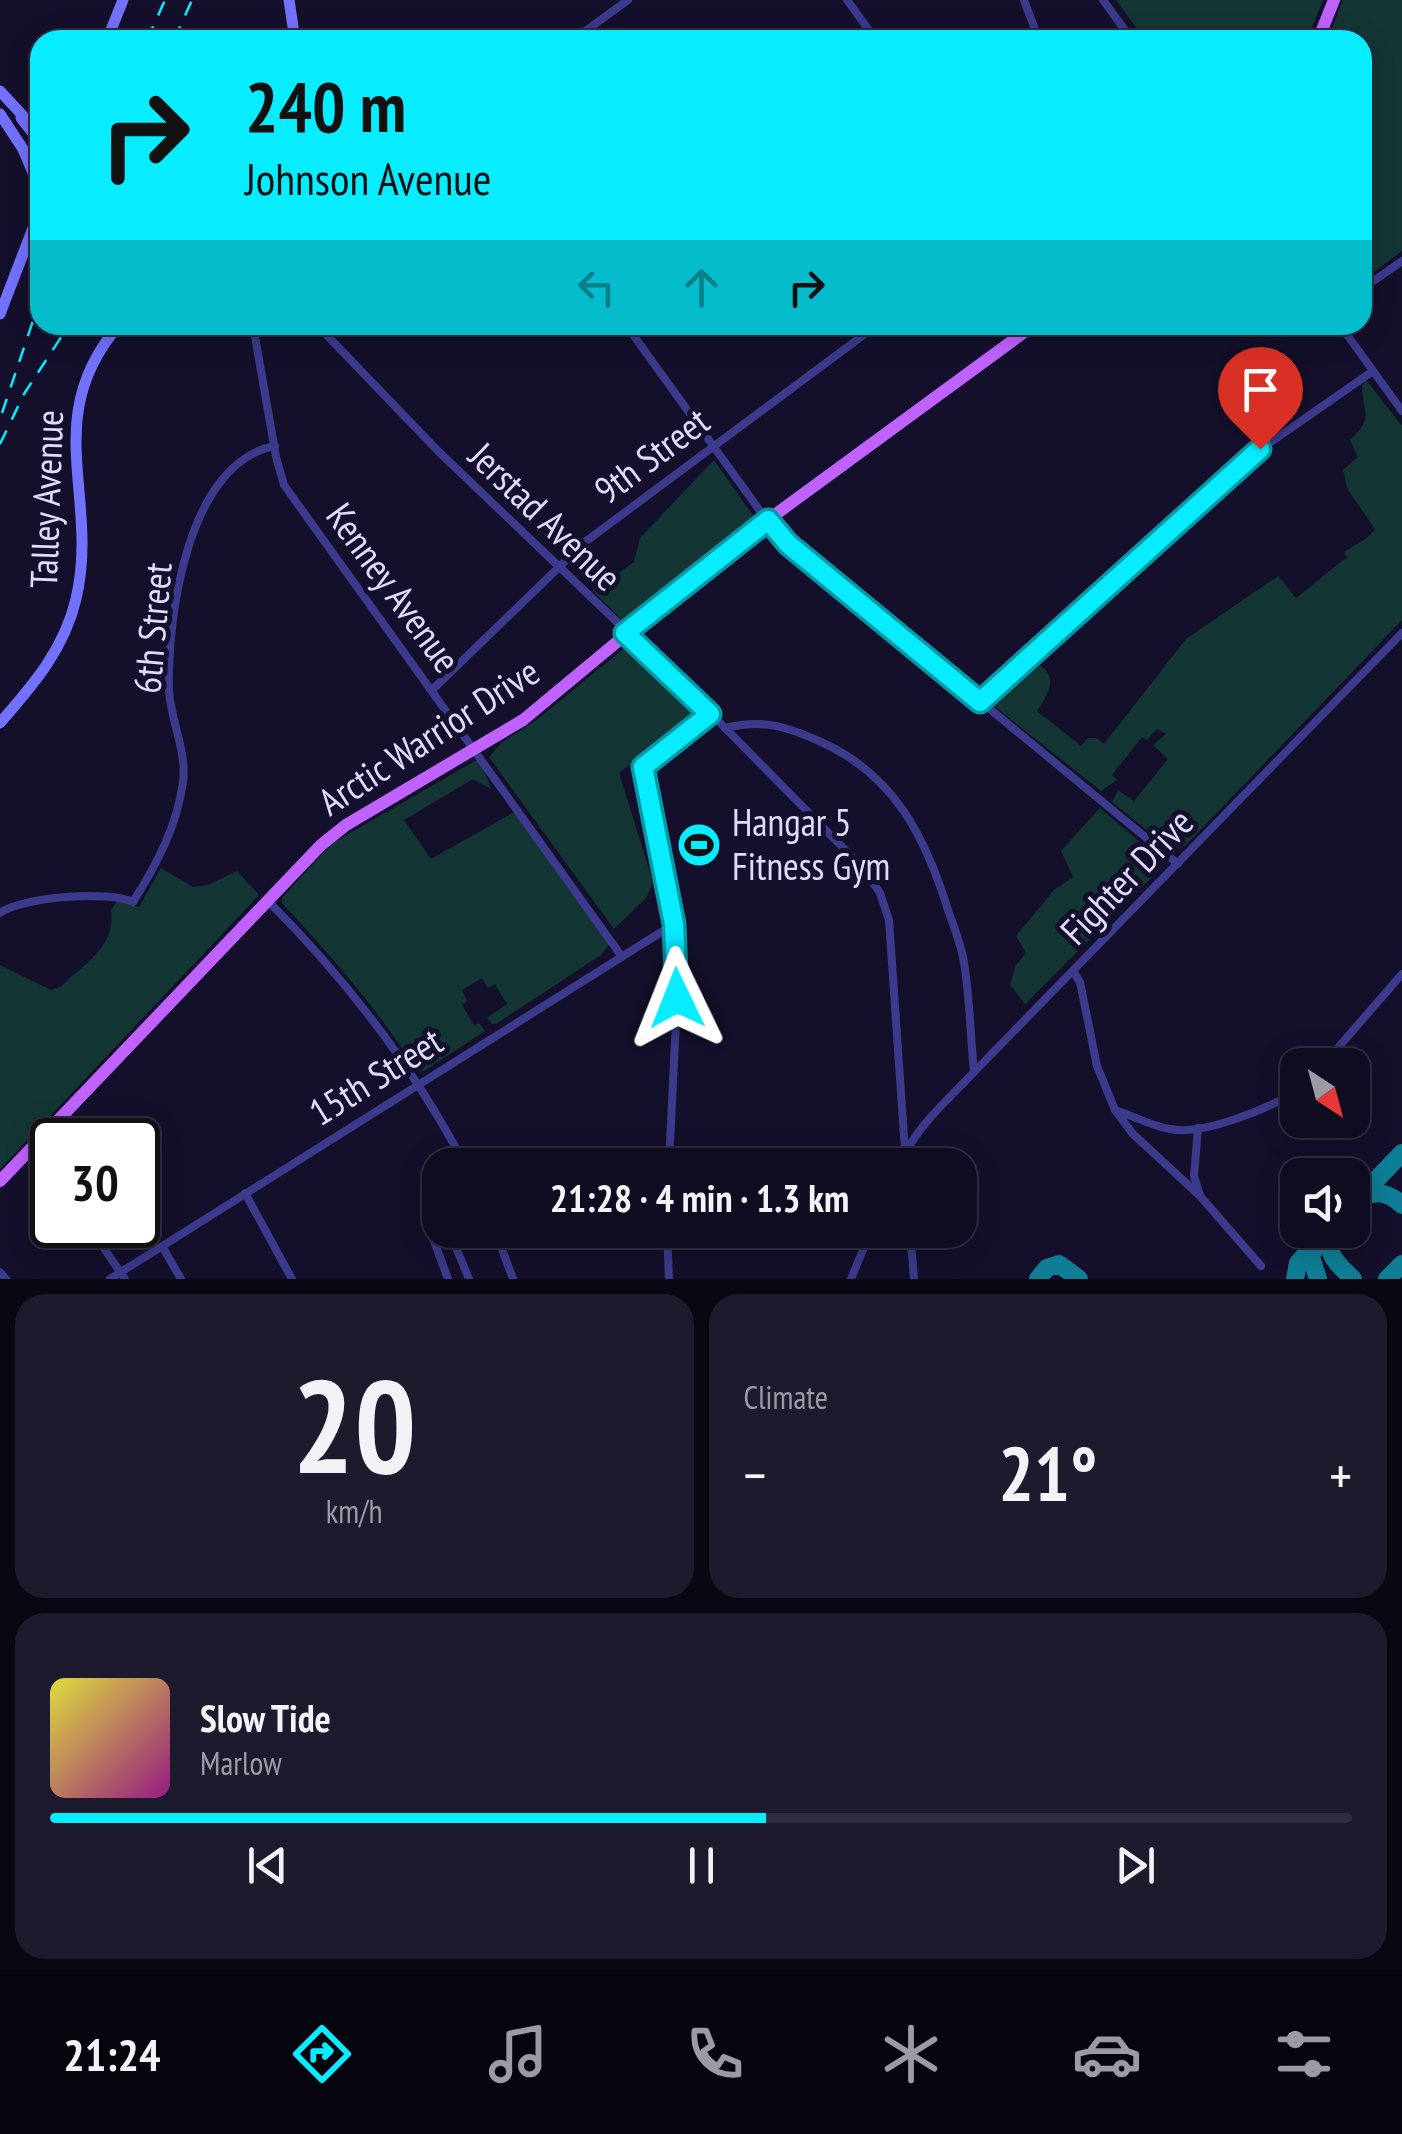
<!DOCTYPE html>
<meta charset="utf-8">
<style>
:root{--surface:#0f0c21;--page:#1d1a2e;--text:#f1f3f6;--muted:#9b9ba5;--line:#2f2c3f;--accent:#07ecff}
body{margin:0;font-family:"PT Sans Narrow",sans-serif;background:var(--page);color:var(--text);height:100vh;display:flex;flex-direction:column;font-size:38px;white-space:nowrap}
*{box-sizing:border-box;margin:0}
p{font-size:32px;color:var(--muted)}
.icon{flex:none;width:55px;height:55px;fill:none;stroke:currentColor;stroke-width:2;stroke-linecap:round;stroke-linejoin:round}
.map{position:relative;height:1279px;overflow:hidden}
.drawer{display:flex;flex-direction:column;gap:15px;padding:15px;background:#080712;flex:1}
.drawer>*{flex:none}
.top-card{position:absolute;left:30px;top:30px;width:1342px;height:305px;border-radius:30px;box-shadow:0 5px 25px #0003,0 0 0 2px var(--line);background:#07ecff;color:#111;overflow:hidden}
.needle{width:65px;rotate:144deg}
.controls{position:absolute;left:1280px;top:1048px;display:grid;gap:20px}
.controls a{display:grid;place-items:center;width:90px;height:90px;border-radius:20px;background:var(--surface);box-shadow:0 5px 25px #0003,0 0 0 2px var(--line);font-size:50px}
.speed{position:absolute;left:30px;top:1118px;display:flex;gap:20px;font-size:50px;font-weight:700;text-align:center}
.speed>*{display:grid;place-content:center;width:130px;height:130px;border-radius:50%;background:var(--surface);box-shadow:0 5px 25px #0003,0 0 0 2px var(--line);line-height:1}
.speed .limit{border:5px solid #111;border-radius:15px;background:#fff;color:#111}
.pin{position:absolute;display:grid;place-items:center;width:85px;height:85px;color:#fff;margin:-102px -42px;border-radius:50% 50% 50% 0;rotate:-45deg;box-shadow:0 0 10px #0007}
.pin .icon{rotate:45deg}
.me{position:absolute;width:110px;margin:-55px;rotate:358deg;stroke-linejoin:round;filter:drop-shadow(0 0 8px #0008)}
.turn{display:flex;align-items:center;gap:35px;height:210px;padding:0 50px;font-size:45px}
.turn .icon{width:130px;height:130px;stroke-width:2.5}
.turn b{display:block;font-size:70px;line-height:85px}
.lanes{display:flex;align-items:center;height:95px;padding:0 50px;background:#0003;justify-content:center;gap:50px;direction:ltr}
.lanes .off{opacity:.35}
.big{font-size:75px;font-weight:700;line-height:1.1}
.drawer .tile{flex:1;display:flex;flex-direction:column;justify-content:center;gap:15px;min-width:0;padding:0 35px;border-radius:30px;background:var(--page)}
.drawer .dial{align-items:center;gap:0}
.dial b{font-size:130px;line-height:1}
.song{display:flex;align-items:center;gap:30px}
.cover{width:120px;height:120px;border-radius:15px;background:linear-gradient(135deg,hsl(60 70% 55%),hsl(310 70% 35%))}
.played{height:10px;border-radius:5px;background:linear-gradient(90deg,var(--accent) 55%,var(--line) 55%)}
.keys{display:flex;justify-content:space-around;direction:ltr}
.heat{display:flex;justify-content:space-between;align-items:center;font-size:55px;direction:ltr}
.drawer .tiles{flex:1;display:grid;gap:15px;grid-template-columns:1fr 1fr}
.tile:last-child{grid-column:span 2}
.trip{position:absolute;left:422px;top:1148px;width:555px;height:100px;border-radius:30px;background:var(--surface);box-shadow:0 5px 25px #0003,0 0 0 2px var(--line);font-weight:700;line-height:100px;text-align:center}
.tab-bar{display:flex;height:160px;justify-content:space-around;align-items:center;background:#06050d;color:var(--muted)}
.tab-bar .icon{width:70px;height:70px}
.tab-bar .selected{color:var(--accent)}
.tab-bar b{font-size:45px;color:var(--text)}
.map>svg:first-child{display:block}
.green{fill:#133634}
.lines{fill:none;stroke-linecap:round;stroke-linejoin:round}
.taxiway{stroke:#0e7e96;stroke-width:18}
.street{stroke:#3b3a8c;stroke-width:8}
.secondary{stroke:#7272ff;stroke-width:11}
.primary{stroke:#c062ff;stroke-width:12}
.rail{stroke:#07ecff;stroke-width:2.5;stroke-dasharray:15 12;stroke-linecap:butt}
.route-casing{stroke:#0599a6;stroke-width:25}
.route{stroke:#07ecff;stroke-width:18}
.labels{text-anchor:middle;stroke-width:10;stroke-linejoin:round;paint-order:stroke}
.street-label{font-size:38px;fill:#dedbff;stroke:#14102c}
.poi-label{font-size:38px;fill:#dedbff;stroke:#14102c;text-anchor:start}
</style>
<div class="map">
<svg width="1402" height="1279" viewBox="0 0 1402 1279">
<rect width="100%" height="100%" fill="#14102c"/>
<g class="green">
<path d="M1116,0H1323L1307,40H1145Z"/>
<path d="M1343,0H1402V251L1363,280L1362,40H1327Z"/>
<path d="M1366,380L1402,426V620L1185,846L1173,851L1112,802L1118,790L1134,801L1168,759L1153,745L1166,734L1157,729L1147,740L1142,737L1112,775L1117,780L1101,791L994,706L997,696L1035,662C1060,675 1049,693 1037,711L1081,746L1088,738H1097L1104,744L1186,639L1278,576L1296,598L1347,557L1344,552L1367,538L1375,529L1348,490L1343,470L1358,457L1350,440C1374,419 1363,413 1362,386Z"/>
<path d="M714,460L754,517L630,620L621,619L593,591L634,562L640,538Z"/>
<path d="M634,644L702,710L619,773L653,882L647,897L614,929L489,757L501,743L538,719L628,645Z"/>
<path d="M475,761H481L491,789L473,779L404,820L431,859L516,811L610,944L601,955L496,1024H492L487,1018L507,1004L495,984L488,988L482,978L462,990L467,1001L462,1005L474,1025L479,1023L485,1031L424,1071L416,1070C378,1009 331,956 282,903V898L331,844Z"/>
<path d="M1100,808L1162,861L1160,869L1025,1004L1010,985L1016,965L1026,953L1016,936L1054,890L1073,877L1061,851Z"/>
<path d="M161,868L193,887L209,885L237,871L259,895L0,1169V965L51,990L60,987C85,963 116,947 111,910L118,900L139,907Z"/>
</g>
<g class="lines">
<g class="taxiway">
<path d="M1362,1197C1378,1190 1390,1193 1402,1205"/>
<path d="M1352,1205L1402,1153"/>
<path d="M1331,1230C1324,1253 1337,1264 1353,1279"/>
<path d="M1317,1242L1311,1257L1318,1279"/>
<path d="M1038,1279L1047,1268L1059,1264L1079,1279"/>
<path d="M1295,1279L1298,1263L1328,1230"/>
<path d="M1387,1279L1402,1264"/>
</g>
<g class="street">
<path d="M847,0L876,40"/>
<path d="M1024,0L1039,40"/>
<path d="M1103,0L1132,40"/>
<path d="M573,40L628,0"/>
<path d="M1362,289L1402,261"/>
<path d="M253,325L276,457L284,485L620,954"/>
<path d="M317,325L439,452L682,684L862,867L880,893L889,920L906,1165"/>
<path d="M626,325L776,533L1178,864"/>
<path d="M1340,325L1402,411"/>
<path d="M433,689L585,542L877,325"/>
<path d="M981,702L1261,449L1373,371"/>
<path d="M725,728C763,719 786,726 821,742C895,775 926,838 949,913C954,927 960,942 963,957C970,994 970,1034 974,1072"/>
<path d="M268,901C347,980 413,1066 465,1165"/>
<path d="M0,913C21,897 109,890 133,902C157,864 177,826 183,782C187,752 171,721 169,691C167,619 187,462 275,446"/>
<path d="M1073,971L1080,982L1097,1066L1115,1110L1133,1134L1200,1196L1261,1266"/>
<path d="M1323,1065L1402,974"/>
<path d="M1118,1111C1135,1117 1152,1126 1170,1129C1203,1136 1269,1108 1298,1091"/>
<path d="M1198,1128L1194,1176L1200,1196"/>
<path d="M669,1165L677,999L674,924L643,767L710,714"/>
<path d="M900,1165C914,1128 948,1100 974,1072L1402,633"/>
<path d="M50,1169L52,1176"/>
<path d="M245,1193L292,1279"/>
<path d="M88,1225L125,1279"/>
<path d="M440,1226L430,1230L448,1279"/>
<path d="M449,1230L469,1279"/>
<path d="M495,1230L513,1279"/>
<path d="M667,1230L669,1279"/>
<path d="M910,1230L914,1279"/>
<path d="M162,1246L181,1279"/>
<path d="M0,1272L6,1279"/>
<path d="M110,1279L674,924"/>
<path d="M851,1279L871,1230"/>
</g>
<g class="secondary">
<path d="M289,0L295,40"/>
<path d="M107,40L123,0"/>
<path d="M0,91L25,118L40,125"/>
<path d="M0,114L23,149L37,182L36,221"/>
<path d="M21,118L40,142"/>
<path d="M0,314L38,215"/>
<path d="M0,723C33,685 64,650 76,599C100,497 39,418 119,325"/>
</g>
<g class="primary">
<path d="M1318,40L1334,0"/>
<path d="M0,1181L321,845L346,825L523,720L735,544L1034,325"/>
</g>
<g class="rail">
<path d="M147,40L165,0"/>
<path d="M174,40L192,0"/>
<path d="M2,413L40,300"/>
<path d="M0,444L24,394L69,325"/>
</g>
</g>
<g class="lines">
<defs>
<path id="route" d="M677,998L674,924L643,767L710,714L625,633L768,520L788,544L980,702L1260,449"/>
</defs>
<use href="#route" class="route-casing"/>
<use href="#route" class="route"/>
</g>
<defs>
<symbol id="stadium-disc" viewBox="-11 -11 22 22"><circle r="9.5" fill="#07ecff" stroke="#14102c"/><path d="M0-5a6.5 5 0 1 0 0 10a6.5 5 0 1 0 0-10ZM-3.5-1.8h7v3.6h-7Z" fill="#111"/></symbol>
</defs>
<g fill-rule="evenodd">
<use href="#stadium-disc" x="674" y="820" width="50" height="50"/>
</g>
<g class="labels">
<g class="street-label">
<text transform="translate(652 456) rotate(-37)" y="13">9th Street</text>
<text transform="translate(47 499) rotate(-88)" y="13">Talley Avenue</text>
<text transform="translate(545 517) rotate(44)" y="13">Jerstad Avenue</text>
<text transform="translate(393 588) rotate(54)" y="13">Kenney Avenue</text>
<text transform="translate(153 628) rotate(-85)" y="13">6th Street</text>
<text transform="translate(429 737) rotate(-33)" y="13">Arctic Warrior Drive</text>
<text transform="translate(1127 877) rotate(-46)" y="13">Fighter Drive</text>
<text transform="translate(376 1077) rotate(-32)" y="13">15th Street</text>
</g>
<g class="poi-label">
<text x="732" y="836">Hangar 5<tspan x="732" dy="44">Fitness Gym</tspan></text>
</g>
</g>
</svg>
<div class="controls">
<a><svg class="needle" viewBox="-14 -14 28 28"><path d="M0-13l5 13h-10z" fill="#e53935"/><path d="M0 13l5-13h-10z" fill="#9b9ba5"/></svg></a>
<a><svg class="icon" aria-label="sound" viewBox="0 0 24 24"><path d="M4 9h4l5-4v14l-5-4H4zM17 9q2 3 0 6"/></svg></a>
</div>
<div class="speed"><div class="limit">30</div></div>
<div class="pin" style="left:1260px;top:449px;background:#d93025"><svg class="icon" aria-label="arrive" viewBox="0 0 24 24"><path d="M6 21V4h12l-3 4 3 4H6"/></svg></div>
<svg class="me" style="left:677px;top:998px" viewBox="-20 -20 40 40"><path d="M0-17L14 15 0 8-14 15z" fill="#07ecff" stroke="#fff" stroke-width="4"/></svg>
<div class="trip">21:28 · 4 min · 1.3 km</div>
<div class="top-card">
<div class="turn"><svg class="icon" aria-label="right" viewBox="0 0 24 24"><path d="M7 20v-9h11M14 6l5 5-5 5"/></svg><div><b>240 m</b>Johnson Avenue</div></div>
<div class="lanes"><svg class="icon off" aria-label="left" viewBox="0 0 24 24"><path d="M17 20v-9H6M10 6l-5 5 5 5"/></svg><svg class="icon off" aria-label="ahead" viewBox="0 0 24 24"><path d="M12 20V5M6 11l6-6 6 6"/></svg><svg class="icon" aria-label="right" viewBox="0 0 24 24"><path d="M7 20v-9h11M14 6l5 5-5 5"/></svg></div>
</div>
</div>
<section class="drawer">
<div class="tiles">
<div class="tile dial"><b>20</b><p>km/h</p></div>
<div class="tile"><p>Climate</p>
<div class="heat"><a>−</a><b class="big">21°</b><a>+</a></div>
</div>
<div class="tile">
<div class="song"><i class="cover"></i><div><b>Slow Tide</b><p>Marlow</p></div></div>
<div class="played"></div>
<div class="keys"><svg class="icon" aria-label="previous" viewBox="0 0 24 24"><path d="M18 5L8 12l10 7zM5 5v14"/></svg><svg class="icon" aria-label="pause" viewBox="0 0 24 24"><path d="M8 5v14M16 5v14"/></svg><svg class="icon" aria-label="next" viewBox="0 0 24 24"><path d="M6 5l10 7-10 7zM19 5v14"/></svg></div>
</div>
</div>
</section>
<nav class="tab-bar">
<b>21:24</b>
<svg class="icon selected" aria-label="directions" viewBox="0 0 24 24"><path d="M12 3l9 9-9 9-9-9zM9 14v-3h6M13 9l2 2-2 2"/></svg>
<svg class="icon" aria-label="music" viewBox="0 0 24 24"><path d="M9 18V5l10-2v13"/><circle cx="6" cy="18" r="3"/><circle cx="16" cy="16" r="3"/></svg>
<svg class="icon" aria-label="phone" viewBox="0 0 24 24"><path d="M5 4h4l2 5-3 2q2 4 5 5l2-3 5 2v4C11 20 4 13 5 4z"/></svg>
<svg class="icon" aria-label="climate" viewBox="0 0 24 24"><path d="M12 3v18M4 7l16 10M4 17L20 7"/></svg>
<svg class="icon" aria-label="car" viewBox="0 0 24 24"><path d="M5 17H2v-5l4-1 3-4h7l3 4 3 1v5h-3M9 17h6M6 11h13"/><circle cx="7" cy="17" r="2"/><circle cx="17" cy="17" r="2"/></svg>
<svg class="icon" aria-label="filters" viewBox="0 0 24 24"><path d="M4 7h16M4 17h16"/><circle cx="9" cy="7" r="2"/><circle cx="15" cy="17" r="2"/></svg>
</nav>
